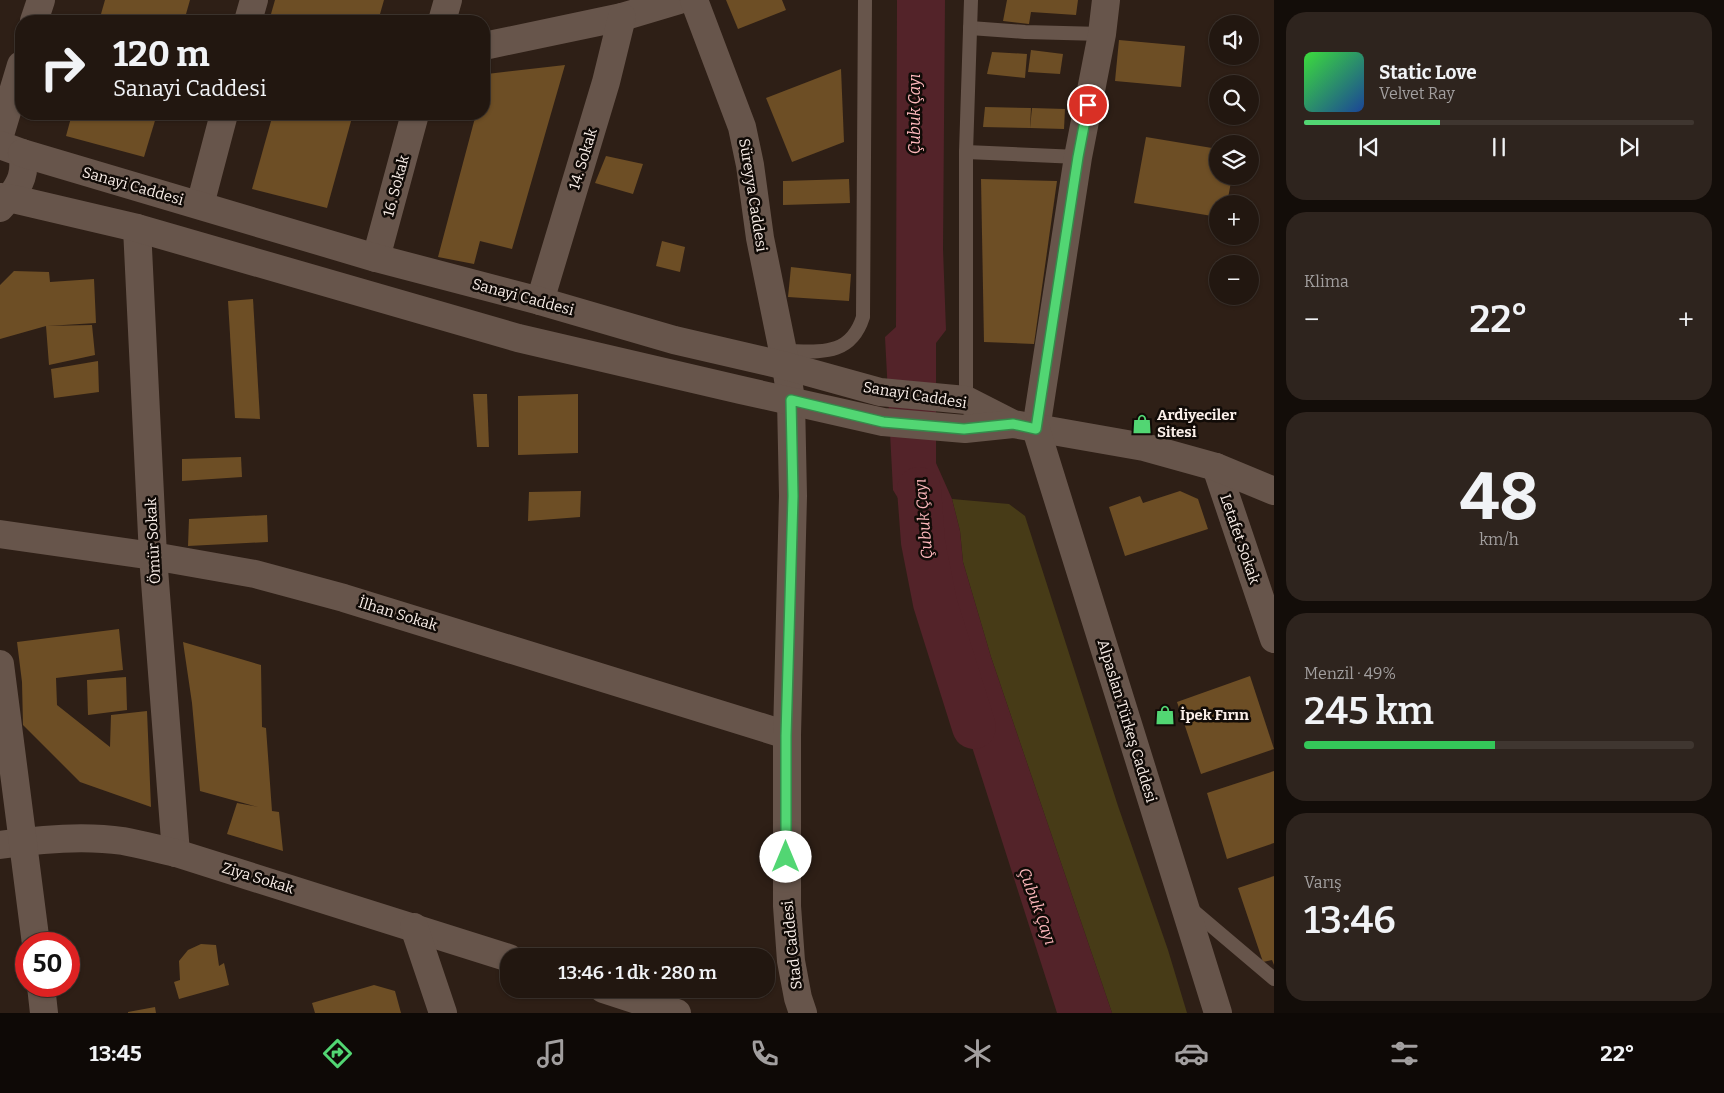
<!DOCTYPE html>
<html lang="tr">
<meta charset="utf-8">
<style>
:root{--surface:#221710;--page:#2e241e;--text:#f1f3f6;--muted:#a29f9f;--line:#3f3630;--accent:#52d673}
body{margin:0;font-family:Bitter,serif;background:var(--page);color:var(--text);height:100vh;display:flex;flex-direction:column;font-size:19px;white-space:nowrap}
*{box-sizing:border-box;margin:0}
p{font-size:16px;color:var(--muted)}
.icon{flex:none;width:28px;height:28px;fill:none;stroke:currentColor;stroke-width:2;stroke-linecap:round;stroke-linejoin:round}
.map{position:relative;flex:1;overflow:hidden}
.sheet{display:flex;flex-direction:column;gap:12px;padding:12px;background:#130d09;width:450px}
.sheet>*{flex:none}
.banner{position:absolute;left:15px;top:15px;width:475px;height:105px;border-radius:20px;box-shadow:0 1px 4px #0004,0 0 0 1px var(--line);background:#221710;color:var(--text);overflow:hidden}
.tools{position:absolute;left:1209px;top:15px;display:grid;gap:10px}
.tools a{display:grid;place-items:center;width:50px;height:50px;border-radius:50%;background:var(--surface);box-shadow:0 1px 4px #0004,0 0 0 1px var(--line);font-size:25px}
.speed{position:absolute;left:15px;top:932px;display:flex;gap:10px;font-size:25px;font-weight:700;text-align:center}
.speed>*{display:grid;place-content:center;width:65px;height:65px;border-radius:50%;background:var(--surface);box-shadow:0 1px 4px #0004,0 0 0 1px var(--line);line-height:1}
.speed .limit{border:8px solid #d22;background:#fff;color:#111}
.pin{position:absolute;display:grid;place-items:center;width:42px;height:42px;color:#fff;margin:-21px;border:2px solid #fff;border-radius:50%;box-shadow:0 1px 5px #0007}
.me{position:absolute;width:55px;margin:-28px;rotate:0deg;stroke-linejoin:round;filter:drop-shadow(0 0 4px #0008)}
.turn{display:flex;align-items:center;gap:18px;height:105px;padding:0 15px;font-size:22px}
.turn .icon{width:65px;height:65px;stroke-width:2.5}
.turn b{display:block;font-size:35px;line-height:42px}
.big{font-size:38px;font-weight:600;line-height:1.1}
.sheet .widget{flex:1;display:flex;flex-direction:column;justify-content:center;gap:8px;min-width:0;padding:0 18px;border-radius:20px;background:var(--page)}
.sheet .dial{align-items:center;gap:0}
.dial b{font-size:65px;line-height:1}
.song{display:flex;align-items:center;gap:15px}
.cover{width:60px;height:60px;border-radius:8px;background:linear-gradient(135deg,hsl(120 70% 55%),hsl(220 70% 35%))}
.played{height:5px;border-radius:2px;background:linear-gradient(90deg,var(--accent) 35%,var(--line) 35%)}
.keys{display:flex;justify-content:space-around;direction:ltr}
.heat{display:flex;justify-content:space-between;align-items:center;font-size:28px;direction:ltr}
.charge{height:8px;border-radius:4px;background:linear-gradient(90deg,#34c759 49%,var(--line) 0)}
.trip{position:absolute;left:500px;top:948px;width:275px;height:50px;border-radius:20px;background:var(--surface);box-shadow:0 1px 4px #0004,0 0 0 1px var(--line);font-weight:600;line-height:50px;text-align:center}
.dock{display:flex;height:80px;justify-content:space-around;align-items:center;background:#0e0906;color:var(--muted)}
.dock .icon{width:35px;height:35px}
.dock .on{color:var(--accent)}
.dock b{font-size:22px;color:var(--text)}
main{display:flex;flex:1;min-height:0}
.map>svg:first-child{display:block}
.green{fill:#473b17}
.water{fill:#532329}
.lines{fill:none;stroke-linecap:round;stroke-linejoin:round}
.river{stroke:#532329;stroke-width:44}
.building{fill:#6d4e25}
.lane{stroke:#67554b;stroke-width:14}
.street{stroke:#67554b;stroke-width:28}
.secondary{stroke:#67554b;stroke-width:28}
.route-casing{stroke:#358b4b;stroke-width:12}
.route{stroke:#52d673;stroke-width:9}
.labels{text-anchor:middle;stroke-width:5;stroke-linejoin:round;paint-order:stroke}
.street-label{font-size:15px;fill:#f9eee8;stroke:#110b07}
.poi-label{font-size:15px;font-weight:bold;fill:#f9eee8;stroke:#110b07;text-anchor:start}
.water-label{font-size:16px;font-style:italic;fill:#ffb9bd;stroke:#110b07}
</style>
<main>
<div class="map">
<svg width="1274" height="1013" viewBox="0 0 1274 1013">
<rect width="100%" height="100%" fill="#2e1f16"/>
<path class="green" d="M952,499L1009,504L1025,516L1118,806L1168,950L1187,1013H1112L991,657L963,562L960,531Z"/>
<path class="water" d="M897,0H945L943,249L946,330L936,343V463L952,499L960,531L963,562L991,657L1112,1013H1057L973,750L941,596L935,572L907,513L893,490L885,337L896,327Z"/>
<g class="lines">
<path class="river" d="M919,489L923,542L935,603L974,727"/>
</g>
<g class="building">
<path d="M105,0H190L184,21H99Z"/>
<path d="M275,0H384L378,21H269Z"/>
<path d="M726,0H782L786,10L738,29Z"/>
<path d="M1007,0H1078L1076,15L1031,12L1029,24L1003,21Z"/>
<path d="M1119,40L1185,46L1181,87L1115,81Z"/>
<path d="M1031,50L1063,54L1060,74L1028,72Z"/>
<path d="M992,52L1027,54L1025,78L987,74Z"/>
<path d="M565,65L512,249L480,241L474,264L438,257L476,114H484V85L487,74Z"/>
<path d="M841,69L844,142L792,162L766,98Z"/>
<path d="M985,107L1031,108L1030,128L983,127Z"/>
<path d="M1032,108L1065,109L1064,129L1030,128Z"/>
<path d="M72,114H157L144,157L66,136Z"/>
<path d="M273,114H353L327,208L252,189Z"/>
<path d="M1146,137L1218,149V176H1232L1227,204H1218V217L1134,203Z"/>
<path d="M606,156L643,164L633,194L595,183Z"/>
<path d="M849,179L850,203L783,205V181Z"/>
<path d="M981,179L1057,181L1034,344L984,342Z"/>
<path d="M662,241L685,247L680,272L656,266Z"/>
<path d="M791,267L851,274L849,301L788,297Z"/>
<path d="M14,271L49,272L50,282L94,279L96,323L47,326L92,325L95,355L49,365L46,326L0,339V285Z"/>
<path d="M253,299L260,419L235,418L228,301Z"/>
<path d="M98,361L99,392L54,398L51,369Z"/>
<path d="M473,394H487L489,447H477Z"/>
<path d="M578,394V453L518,455V396Z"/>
<path d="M241,457L242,477L182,481V459Z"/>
<path d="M581,491L580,517L528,521L529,492Z"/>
<path d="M1180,491L1198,499L1208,529L1125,556L1109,507L1140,496L1143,503Z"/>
<path d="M267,515L268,542L188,546L189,519Z"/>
<path d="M119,629L123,670L56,678L57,705L110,747L111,715L147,711L151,807L80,782L23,725L22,682L17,642Z"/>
<path d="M183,642L261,665L262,727L266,728L272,811L279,812L283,851L227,834L237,803L258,807L200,791L192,703Z"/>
<path d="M1250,676L1274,749L1201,774L1177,702Z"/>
<path d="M126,677L127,710L88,715L87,680Z"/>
<path d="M1274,771V843L1227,859L1207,793Z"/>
<path d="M1274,876V965L1272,960L1263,962L1238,888Z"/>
<path d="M201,944L216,945L219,966L224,963L229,985L179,999L174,982L180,980L179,961L188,950Z"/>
<path d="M374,985L395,991L401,1013H315L312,1003Z"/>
<path d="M155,1007L156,1013H128V1012Z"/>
</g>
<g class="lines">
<g class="lane">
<path d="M970,28L1025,32L1102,34"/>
<path d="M966,152L1078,157"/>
<path d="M783,351C818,351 850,358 863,317L865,0"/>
<path d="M966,400V152L971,0"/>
<path d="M1189,907L1274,979"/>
</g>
<g class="street">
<path d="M248,21L254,0"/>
<path d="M442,21L448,0"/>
<path d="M484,46L622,17L679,0"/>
<path d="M200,205L224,114"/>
<path d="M137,228L153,556L176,853"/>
<path d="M376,258L415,114"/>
<path d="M540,301L606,82L622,17"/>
<path d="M1036,429L1078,157L1102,34L1106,0"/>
<path d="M1216,467L1274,639"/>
<path d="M0,534L153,556L255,574L344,598L787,735"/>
<path d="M0,845C40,839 83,835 123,841C140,844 158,849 176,853L509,958"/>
<path d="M414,927L443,1013"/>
<path d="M603,989L677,1013"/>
</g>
<g class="secondary">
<path d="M694,0L742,127L750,165L760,238L786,366L791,400L793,496L787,735V906L791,961L798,998L803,1013"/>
<path d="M34,21L41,0"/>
<path d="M0,135L21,65"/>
<path d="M0,145L22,153C26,172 21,184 9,198L0,197"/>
<path d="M22,153L376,258L540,301L674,340L786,366L880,392L966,400L1013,424L1144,447L1216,467L1274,491"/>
<path d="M0,208L9,198L137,228L518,338L741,390L883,422L965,429L1013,424"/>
<path d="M1036,429L1218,1013"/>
<path d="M0,664L36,944"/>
<path d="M41,986L44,1013"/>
</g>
</g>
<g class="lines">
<defs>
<path id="route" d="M786,857V736L793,496L791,400L883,422L964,429L1013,424L1036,429L1078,157L1088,105"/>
</defs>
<use href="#route" class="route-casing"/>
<use href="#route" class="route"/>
</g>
<defs>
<symbol id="shop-bare" viewBox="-9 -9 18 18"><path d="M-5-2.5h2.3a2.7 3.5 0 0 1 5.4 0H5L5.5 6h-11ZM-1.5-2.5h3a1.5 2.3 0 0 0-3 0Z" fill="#52d673" stroke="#110b07" stroke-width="2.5" paint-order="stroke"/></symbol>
</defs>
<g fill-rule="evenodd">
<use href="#shop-bare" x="1128" y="410" width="28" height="28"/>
<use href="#shop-bare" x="1151" y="701" width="28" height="28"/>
</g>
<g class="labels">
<g class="street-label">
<text transform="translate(583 159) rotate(-73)" y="5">14. Sokak</text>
<text transform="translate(133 186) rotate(16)" y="5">Sanayi Caddesi</text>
<text transform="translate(396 186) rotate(-75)" y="5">16. Sokak</text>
<text transform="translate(753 195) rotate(81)" y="5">Süreyya Caddesi</text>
<text transform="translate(523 297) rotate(15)" y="5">Sanayi Caddesi</text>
<text transform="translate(915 395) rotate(9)" y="5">Sanayi Caddesi</text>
<text transform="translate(1240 539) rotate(71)" y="5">Letafet Sokak</text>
<text transform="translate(153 541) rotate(-93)" y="5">Ömür Sokak</text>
<text transform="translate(398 614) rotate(17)" y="5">İlhan Sokak</text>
<text transform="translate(1127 721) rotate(73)" y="5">Alpaslan Türkeş Caddesi</text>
<text transform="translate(258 878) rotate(17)" y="5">Ziya Sokak</text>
<text transform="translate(792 945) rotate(-96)" y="5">Stad Caddesi</text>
</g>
<g class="poi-label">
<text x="1157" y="420">Ardiyeciler<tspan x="1157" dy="17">Sitesi</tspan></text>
<text x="1180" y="720">İpek Fırın</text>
</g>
<g class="water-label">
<text transform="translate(914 114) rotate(-90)" y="6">Çubuk Çayı</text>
<text transform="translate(923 519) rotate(-95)" y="6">Çubuk Çayı</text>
<text transform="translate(1038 906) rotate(70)" y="6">Çubuk Çayı</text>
</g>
</g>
</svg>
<div class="tools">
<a><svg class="icon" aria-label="sound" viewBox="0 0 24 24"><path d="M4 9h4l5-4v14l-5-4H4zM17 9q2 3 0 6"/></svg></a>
<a><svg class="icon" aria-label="search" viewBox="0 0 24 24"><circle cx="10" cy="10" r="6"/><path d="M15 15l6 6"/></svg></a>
<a><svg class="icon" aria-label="layers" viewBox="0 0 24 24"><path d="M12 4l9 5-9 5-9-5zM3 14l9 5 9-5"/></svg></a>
<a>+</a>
<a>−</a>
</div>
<div class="speed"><div class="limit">50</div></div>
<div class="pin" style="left:1088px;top:105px;background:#d93025"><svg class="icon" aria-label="arrive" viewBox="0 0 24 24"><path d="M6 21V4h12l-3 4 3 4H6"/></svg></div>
<svg class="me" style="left:786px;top:857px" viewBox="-20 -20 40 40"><circle r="19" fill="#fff"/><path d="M0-13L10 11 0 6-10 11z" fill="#52d673"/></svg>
<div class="trip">13:46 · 1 dk · 280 m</div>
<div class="banner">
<div class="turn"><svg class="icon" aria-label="right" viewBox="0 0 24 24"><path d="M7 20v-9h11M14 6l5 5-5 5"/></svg><div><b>120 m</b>Sanayi Caddesi</div></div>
</div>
</div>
<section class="sheet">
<div class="widget">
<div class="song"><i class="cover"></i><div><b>Static Love</b><p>Velvet Ray</p></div></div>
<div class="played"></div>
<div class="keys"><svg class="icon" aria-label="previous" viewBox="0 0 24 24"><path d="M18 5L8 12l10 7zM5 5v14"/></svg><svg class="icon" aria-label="pause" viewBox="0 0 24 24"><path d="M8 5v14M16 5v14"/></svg><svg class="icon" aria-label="next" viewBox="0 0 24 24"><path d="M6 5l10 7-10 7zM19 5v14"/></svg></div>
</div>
<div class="widget"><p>Klima</p>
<div class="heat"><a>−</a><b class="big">22°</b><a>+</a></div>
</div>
<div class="widget dial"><b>48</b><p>km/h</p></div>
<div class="widget"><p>Menzil · 49%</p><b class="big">245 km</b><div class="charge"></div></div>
<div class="widget"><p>Varış</p><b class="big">13:46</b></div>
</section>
</main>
<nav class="dock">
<b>13:45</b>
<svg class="icon on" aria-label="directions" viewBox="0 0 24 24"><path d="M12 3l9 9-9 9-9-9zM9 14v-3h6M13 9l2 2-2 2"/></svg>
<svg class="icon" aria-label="music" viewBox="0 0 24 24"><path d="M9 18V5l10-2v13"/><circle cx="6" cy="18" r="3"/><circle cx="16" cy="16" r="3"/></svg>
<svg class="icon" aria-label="phone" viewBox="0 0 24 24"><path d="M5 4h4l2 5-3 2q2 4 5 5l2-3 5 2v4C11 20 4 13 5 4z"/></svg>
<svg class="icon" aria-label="climate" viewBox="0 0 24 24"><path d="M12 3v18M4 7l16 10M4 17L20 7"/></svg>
<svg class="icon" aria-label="car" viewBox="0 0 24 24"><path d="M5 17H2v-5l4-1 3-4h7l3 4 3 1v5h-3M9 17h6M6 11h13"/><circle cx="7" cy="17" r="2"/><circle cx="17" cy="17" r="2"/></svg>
<svg class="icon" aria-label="filters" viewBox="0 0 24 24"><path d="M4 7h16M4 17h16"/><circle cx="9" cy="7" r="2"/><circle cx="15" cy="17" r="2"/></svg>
<b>22°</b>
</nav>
